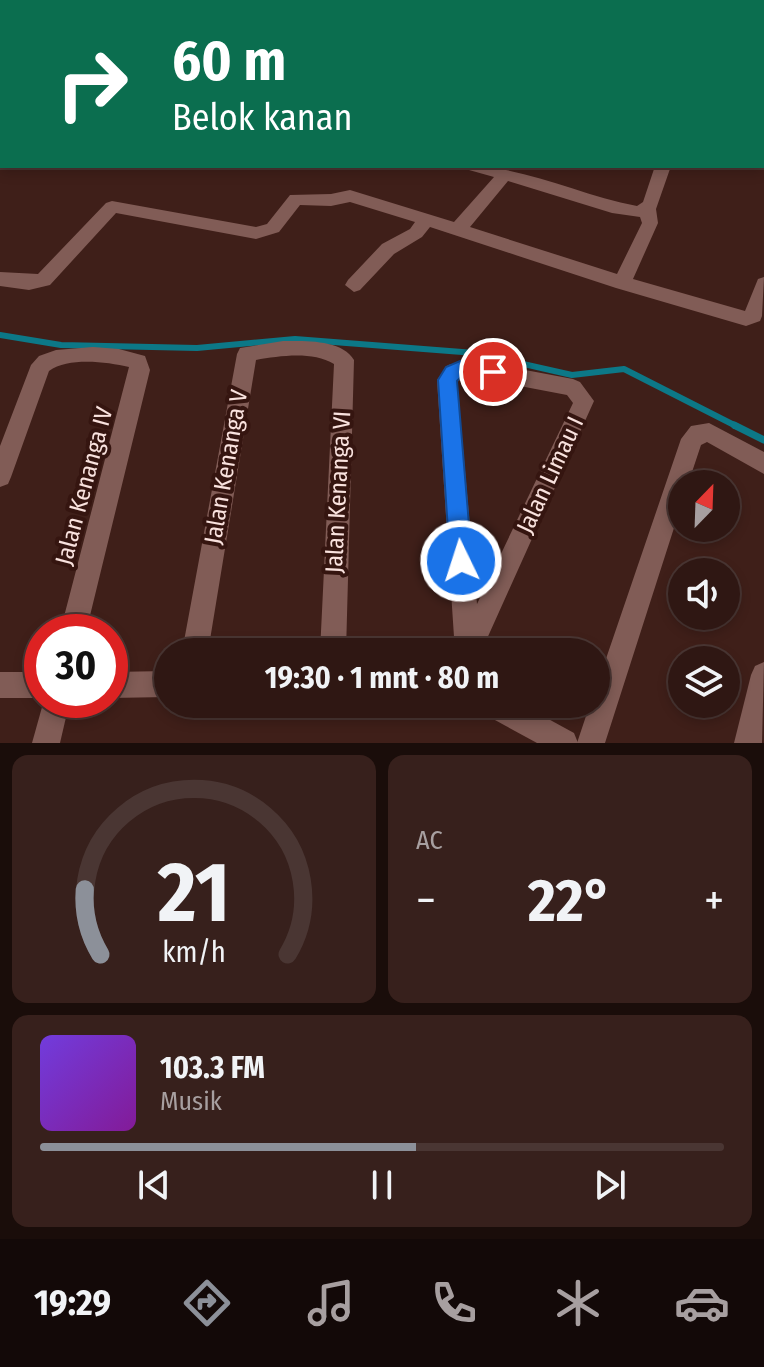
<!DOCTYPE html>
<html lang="id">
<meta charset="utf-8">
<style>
:root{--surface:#2f1713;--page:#37201c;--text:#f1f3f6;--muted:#a79fa0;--line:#4a3633;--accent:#8c9099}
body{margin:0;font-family:"Fira Sans Condensed",sans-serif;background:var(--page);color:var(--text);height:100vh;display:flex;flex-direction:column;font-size:30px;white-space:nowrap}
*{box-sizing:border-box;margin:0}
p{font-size:26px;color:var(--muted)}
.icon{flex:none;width:44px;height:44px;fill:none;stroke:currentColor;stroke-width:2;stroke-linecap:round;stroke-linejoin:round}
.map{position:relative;height:743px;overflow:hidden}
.side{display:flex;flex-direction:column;gap:12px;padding:12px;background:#1a0d0a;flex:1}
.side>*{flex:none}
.top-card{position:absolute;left:0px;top:0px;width:764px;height:168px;box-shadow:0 4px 12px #0003,0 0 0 2px var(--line);background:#0b6e4f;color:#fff;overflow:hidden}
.needle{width:52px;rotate:23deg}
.fabs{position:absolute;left:668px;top:470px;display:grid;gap:16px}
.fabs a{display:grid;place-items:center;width:72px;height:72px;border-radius:50%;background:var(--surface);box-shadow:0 4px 12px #0003,0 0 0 2px var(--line);font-size:40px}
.speed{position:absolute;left:24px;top:614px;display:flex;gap:16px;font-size:40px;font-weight:700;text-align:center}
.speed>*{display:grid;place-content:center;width:104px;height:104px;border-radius:50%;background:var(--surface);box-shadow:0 4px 12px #0003,0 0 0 2px var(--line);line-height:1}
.speed .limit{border:12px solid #d22;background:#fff;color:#111}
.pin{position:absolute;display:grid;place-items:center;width:68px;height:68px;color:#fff;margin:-34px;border:4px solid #fff;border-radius:50%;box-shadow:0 2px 8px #0007}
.me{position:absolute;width:88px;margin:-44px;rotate:356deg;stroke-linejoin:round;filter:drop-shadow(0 0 6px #0008)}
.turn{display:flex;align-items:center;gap:28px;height:168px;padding:0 40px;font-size:36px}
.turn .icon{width:104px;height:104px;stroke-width:2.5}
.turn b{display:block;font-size:56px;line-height:68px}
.big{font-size:60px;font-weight:700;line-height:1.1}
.side .tile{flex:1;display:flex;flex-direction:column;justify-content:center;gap:12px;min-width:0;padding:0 28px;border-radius:16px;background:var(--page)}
.side .dial{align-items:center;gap:0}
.dial svg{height:208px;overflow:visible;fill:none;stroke:var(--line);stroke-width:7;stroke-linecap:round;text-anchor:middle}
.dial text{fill:var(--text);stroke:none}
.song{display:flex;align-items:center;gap:24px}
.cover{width:96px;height:96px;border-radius:12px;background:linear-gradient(135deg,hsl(260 70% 55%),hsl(290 70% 35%))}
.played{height:8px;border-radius:4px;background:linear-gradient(90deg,var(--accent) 55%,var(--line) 55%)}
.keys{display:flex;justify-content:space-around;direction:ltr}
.heat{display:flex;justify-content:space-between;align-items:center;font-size:44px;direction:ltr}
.side .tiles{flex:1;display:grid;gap:12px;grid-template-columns:1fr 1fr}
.tile:last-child{grid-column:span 2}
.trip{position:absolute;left:154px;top:638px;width:456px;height:80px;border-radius:40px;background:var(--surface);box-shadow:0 4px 12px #0003,0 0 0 2px var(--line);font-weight:700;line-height:80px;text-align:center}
.menu{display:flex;height:128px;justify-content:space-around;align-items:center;background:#130908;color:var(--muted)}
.menu .icon{width:56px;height:56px}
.menu .selected{color:var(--accent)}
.menu b{font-size:36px;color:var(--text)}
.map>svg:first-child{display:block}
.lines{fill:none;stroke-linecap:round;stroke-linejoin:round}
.stream-far2{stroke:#0c7887;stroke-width:4}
.stream-far1{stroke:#0c7887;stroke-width:6}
.stream{stroke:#0c7887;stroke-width:7}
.minor{fill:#815c56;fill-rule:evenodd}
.tertiary{fill:#815c56;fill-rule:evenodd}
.motorway{fill:#fba192;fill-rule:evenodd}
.rail{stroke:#e3cbc7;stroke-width:4;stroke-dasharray:11 6;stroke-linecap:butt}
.route{fill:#1a73e8;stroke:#114b97;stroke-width:2}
.labels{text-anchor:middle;stroke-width:8;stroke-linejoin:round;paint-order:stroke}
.street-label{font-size:24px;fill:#f9e2de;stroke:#351510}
</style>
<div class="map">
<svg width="764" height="743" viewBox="0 0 764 743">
<rect width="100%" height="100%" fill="#3f1f19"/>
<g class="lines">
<g class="stream-far2">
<path d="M99,2L103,0"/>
<path d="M0,156L2,148"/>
</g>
<path class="stream-far1" d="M0,335L61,345L197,348L295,339L475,353L572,375L624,369L738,427"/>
<path class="stream" d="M734,425L764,440"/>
<g class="minor">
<path d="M33,0H46L32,2Z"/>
<path d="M241,0H256L240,2Z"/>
<path d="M346,0H362L363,2H347Z"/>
<path d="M2,120V132L0,133V121Z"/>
<path d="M762,126L764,127V137L762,136Z"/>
<path d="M467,166C524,166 579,195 637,206L643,202L655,166H671L656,209L658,223L633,279L745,311L758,279L764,277L762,316L760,321L746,326L616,288L430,227L422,237L394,254L360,290L354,292L345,285L348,280L382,244L410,229L415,222L350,202L331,206L300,205L279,232L256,239L116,213L50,285L29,290L0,286V272L38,274L106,203L112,201L256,227L267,224L290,195L331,194L350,190L454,222L494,177L469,170ZM508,181L612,213L640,217L642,223L617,274L470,227Z"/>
<path d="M283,341C304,341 342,339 354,360L346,652H320L334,364C312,351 280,356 256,360L208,652H182L237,354L240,348Z"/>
<path d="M93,347L119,349L145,356L150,370L86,632H60L129,367C106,362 69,357 49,371L11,477L8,484L0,487V446L31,365L39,356L56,350Z"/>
<path d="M472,360L573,379L580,382L594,401L481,652H455L437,380L448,365ZM468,376L567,395L573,403L477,604L457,382Z"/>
<path d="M709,423L764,452V474L707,442L701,445L688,484H682V503L605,743H577L590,704H596V688L681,439L691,426Z"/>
<path d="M764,662L762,743H734L751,675L755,666Z"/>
<path d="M44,700H70L60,743H32Z"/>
</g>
<g class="tertiary">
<path d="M168,671V697L110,698V672Z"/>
<rect x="0" y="672" width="42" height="26"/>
<path d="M481,704H521L574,733L578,743H537L484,714Z"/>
</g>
<g class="motorway">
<path d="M592,0H616L617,2H593Z"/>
<path d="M683,0H708L709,2H684Z"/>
<rect x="762" y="24" width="2" height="10"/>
</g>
<g class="rail">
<path d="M445,0L455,2"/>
<path d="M470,0L481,2"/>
</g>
</g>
<path class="route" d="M460,361L499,366L502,372L499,377L493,379L462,376L457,381L472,561L469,568L461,571L453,568L450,561L438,380L446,367Z"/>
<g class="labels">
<g class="street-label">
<text transform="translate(226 467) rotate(-80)" y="8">Jalan Kenanga V</text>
<text transform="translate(550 475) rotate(-65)" y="8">Jalan Limau I</text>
<text transform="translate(84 486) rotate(-75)" y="8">Jalan Kenanga IV</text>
<text transform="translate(338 492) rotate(-87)" y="8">Jalan Kenanga VI</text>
</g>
</g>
</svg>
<div class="fabs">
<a><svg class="needle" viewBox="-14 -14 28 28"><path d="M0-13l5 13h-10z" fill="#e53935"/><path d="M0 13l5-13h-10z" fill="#a79fa0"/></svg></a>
<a><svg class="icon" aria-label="sound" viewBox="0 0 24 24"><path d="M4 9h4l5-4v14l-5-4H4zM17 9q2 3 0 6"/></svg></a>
<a><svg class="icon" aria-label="layers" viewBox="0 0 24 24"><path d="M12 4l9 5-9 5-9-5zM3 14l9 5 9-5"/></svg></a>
</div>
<div class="speed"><div class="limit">30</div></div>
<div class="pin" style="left:493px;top:372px;background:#d93025"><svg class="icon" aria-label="arrive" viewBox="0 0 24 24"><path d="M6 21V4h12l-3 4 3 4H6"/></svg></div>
<svg class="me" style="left:461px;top:561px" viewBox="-20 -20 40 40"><circle r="17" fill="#1a73e8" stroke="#fff" stroke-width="3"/><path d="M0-11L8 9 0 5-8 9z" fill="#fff"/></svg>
<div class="trip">19:30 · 1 mnt · 80 m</div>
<div class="top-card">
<div class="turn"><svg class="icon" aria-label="right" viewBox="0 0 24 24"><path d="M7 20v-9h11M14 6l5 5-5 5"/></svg><div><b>60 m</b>Belok kanan</div></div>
</div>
</div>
<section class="side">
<div class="tiles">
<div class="tile dial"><svg viewBox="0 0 100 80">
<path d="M14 69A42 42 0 1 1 86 69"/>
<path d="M14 69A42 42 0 0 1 8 44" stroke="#8c9099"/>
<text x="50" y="56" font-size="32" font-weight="700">21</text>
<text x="50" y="72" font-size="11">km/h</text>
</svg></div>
<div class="tile"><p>AC</p>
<div class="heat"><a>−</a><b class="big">22°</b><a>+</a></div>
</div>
<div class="tile">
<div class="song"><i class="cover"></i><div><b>103.3 FM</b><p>Musik</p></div></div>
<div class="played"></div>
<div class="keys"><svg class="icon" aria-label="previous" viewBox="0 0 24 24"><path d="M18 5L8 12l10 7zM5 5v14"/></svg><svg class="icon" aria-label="pause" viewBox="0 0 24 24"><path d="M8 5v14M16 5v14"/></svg><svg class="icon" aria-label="next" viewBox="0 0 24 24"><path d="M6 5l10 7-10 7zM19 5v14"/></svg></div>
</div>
</div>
</section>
<nav class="menu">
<b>19:29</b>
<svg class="icon selected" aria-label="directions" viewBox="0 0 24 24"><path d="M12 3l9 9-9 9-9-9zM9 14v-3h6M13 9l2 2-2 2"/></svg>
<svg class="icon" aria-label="music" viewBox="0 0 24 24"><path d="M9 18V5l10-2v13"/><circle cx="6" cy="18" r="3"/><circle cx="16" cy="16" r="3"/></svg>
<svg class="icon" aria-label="phone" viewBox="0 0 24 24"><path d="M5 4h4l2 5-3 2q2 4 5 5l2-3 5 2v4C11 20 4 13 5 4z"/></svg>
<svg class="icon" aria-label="climate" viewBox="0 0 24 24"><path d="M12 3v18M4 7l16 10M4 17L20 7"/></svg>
<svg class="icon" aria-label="car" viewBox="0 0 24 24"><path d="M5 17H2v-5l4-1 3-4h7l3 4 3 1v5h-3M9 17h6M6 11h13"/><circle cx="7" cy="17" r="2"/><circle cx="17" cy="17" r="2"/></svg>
</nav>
